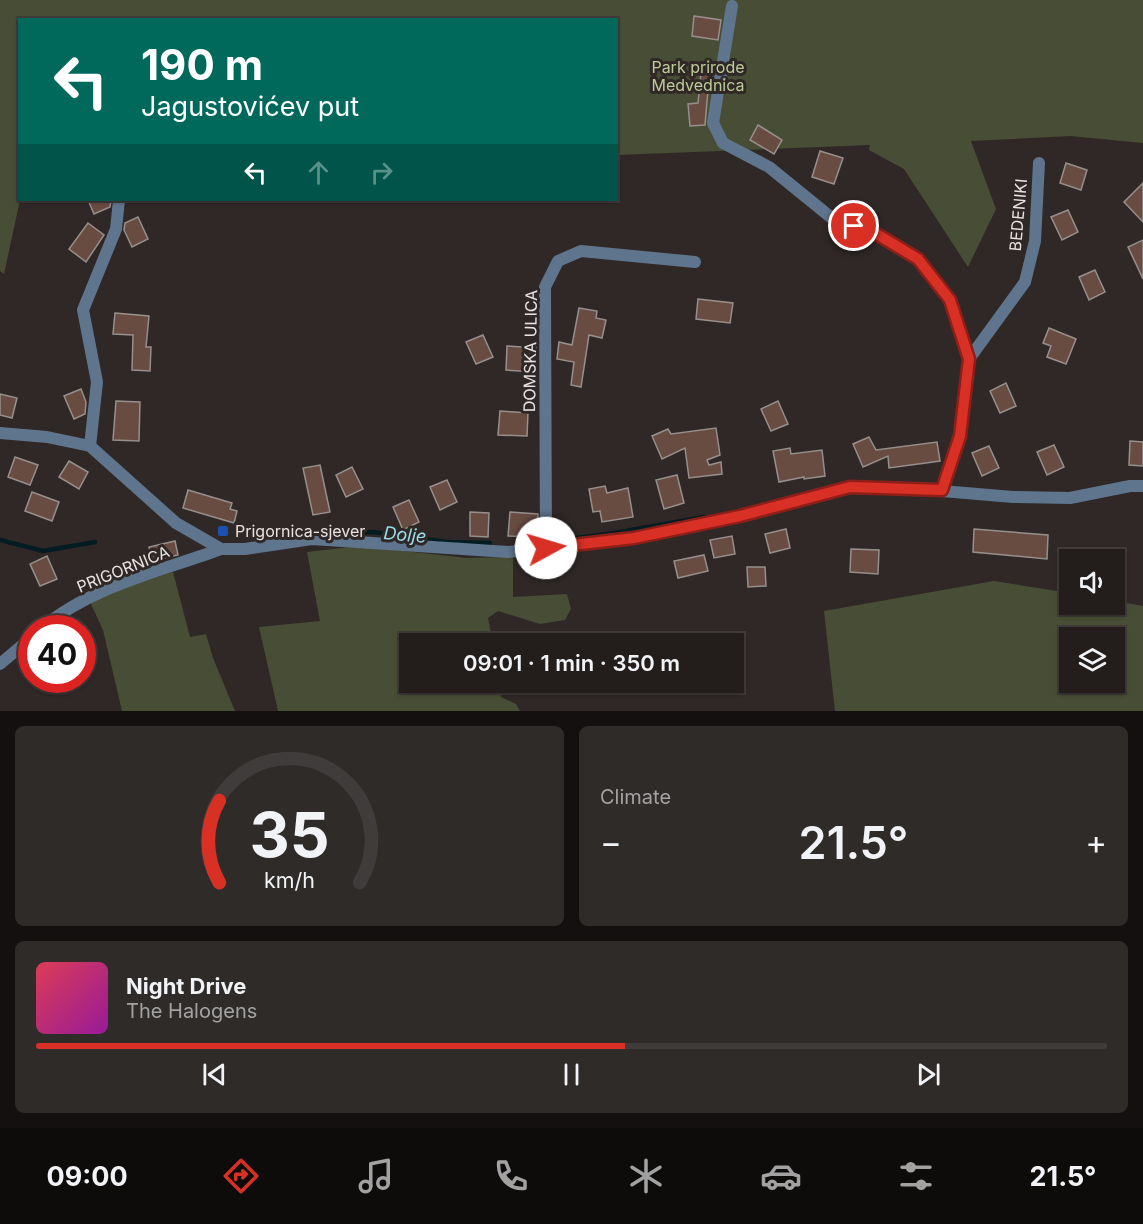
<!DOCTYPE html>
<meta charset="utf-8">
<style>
:root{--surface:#231e1c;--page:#2f2b29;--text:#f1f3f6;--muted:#a3a2a3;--line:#403c3b;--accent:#d93025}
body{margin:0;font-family:Inter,sans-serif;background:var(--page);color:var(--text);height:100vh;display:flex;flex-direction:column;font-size:22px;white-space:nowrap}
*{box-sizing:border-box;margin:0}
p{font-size:20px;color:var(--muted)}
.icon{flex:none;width:33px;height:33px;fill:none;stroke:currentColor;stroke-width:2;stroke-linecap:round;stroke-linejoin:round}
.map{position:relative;height:711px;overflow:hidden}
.drawer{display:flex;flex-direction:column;gap:15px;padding:15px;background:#13100f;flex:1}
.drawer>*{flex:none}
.hud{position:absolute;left:18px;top:18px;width:600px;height:183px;border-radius:0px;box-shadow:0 2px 4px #0004,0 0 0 2px var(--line);background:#00695c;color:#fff;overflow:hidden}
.tools{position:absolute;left:1059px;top:549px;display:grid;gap:12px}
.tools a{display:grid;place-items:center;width:66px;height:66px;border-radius:0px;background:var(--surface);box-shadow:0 2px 4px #0004,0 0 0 2px var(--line);font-size:30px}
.speed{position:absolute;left:18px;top:615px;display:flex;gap:12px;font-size:30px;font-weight:700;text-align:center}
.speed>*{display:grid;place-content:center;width:78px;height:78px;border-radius:50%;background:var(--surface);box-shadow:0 2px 4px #0004,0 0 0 2px var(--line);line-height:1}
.speed .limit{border:9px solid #d22;background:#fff;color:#111}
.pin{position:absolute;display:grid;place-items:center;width:51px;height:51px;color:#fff;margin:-26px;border:3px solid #fff;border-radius:50%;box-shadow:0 2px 6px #0007}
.me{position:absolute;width:66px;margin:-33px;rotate:84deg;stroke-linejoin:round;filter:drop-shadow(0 0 4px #0008)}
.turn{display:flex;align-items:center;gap:21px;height:126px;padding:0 24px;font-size:27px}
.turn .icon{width:78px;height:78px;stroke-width:2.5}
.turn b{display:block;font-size:42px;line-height:51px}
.lanes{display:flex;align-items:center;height:57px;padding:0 24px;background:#0003;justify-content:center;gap:30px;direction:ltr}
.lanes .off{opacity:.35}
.big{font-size:45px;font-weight:600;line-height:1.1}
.drawer .card{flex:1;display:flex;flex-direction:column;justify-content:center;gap:9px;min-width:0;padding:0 21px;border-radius:9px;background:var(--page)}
.drawer .dial{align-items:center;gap:0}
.dial svg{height:156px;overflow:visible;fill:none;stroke:var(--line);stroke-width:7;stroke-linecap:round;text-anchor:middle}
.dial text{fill:var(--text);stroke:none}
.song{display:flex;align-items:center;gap:18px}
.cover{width:72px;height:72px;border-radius:9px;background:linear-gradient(135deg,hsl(350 70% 55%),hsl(300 70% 35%))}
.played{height:6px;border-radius:3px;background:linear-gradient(90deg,var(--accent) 55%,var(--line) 55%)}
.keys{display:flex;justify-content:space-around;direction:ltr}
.heat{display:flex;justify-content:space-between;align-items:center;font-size:33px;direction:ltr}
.drawer .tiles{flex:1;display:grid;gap:15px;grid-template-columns:1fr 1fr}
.card:last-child{grid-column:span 2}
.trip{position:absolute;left:399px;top:633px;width:345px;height:60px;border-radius:0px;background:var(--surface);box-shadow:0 2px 4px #0004,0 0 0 2px var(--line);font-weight:600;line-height:60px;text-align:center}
.menu{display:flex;height:96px;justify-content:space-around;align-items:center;background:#0e0c0b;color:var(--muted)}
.menu .icon{width:42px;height:42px}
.menu .selected{color:var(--accent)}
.menu b{font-size:27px;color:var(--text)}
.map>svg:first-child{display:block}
.green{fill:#474e35;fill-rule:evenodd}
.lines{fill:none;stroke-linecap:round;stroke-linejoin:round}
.stream{stroke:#021d21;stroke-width:4.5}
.building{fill:#684c41;stroke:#978f8c;stroke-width:1.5}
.minor{stroke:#5e758d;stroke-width:12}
.tertiary{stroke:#5e758d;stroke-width:12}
.route-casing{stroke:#8d1f18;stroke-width:15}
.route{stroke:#d93025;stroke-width:10}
.transit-dot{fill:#1a4fb4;stroke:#2f2826;stroke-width:2}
.labels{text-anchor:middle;stroke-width:6;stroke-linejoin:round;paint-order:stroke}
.park-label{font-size:16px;fill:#bdcb97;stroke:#2f2826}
.street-label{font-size:16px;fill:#e8e3e2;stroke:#2f2826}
.poi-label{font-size:16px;fill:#e8e3e2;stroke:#2f2826;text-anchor:start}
.water-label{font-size:18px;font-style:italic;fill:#98deea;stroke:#2f2826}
</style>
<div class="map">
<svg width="1143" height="711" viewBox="0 0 1143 711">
<rect width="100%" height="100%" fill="#2f2826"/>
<g class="green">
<path d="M0,0H1143V143L1070,136L971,141L996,209L968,267L904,169L869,150L870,145L617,155L616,20H20V200L4,274L0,271Z"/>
<path d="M359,546L467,558L513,557V597L567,594L571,609L565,620L540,624L498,611L488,618L493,643L410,644V682L498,683L501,697L516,704L520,711H278L259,627L320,621L307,552Z"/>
<path d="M173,572L190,637L206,634L213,658L235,711H122L103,630L90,602L107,593Z"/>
<path d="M994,581L1069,593L1070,604H1114L1115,601L1143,606V711H835L824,611ZM1070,638H1114V682H1070Z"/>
</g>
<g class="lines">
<g class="stream">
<path d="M249,536L373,532L447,542L490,543"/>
<path d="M0,540L43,551L95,542"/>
<path d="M556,541L614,533L704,517"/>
</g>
</g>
<g class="building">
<path d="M694,16L721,20L718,40L692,36Z"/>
<path d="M701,73L713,74L708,90L705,125L690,126L688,104L698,103Z"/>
<path d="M758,125L782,140L774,154L750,140Z"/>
<path d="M820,151L843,158L834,184L812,177Z"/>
<path d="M1066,163L1087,170L1081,190L1060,183Z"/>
<path d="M1143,183V222L1124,202Z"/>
<path d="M88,200H111L110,207L94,214Z"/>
<path d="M1068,210L1078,232L1062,240L1051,217Z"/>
<path d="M138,217L148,239L132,247L124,230L125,223Z"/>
<path d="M88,223L104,235L86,262L69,249Z"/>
<path d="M1143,240V279L1128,247Z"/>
<path d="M1095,270L1105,292L1089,300L1079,277Z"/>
<path d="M698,299L733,303L730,323L696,319Z"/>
<path d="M579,308L597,311L596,318L606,320L602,338L589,335L581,387L571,385L574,362L557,359L559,342L572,345Z"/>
<path d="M115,313L149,316L146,347H151L150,371L132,370L133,335L113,334Z"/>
<path d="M1049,328L1076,339L1066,364L1047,357L1051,346L1043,343Z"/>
<path d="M483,335L493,357L476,364L466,342Z"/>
<path d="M507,346L536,348L534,372L506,370Z"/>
<path d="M1006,383L1016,406L1000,413L990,391Z"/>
<path d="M81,389L86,402L85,414L74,419L64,396Z"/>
<path d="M0,394L17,398L12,418L0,415Z"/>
<path d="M116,401L140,402L139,441L113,440Z"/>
<path d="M778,401L788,424L771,431L761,409Z"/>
<path d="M500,411L528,413L527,436L498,435Z"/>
<path d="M716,428L720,455L707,460L709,465L721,462L722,474L689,478L685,448L662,459L652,436L668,429L671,434Z"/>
<path d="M869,437L876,450L937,442L940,461L889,468L888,456L863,467L853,444Z"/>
<path d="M1130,441L1143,442V466L1129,465Z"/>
<path d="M1054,445L1064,467L1047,475L1037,452Z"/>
<path d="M989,446L999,468L982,476L972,453Z"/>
<path d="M790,448L791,454L822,450L825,476L804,479V477L779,482L773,451Z"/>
<path d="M15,457L38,465L30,485L8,477Z"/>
<path d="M69,461L88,472L79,489L59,477Z"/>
<path d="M320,465L330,512L313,515L303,468Z"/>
<path d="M352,467L363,489L346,497L336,475Z"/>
<path d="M677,475L684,503L664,509L656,480Z"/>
<path d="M447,480L457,502L440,510L430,487Z"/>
<path d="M605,486L607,493L628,488L633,517L602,522L600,511L593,512L589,489Z"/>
<path d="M188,490L232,503L230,509L237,511L234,523L183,508Z"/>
<path d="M32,492L59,502L52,521L25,511Z"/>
<path d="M409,500L419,522L403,530L393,507Z"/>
<path d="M470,512L489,513L488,537L470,536Z"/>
<path d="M510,512L538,514L537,537L508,536Z"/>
<path d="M786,529L790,548L770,553L765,534Z"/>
<path d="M974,529L1048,535L1047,559L973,552Z"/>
<path d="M732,536L735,554L714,558L710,540Z"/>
<path d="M175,541L178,555L152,561L149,547Z"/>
<path d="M851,549L879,550L878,574L850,572Z"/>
<path d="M704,555L708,571L678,578L674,561Z"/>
<path d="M47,556L57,579L40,586L30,564Z"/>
<path d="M747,567H765L766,586L748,587Z"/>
</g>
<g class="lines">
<g class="minor">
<path d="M732,6L713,123L723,143L769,167L833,219L875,233L918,259L950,300L969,359L960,436L942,491"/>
<path d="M969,359L1025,282L1035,241L1039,163"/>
<path d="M90,446L97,382L83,310L116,229L119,200"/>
<path d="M546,548L545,287L558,261L581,251L695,262"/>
<path d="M42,628C92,586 161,571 221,549"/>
<path d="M0,664L32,637"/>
</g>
<path class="tertiary" d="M0,433L47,437L90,446L176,523L221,549H245L312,539L508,552L634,538L740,516L850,487L942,491L1013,497L1070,498L1130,486H1143"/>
</g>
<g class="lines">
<defs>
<path id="route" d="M546,548L634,538L740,516L850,487L942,490L960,436L969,359L950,300L918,259L875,233L854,226"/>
</defs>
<use href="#route" class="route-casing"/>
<use href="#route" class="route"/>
</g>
<rect class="transit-dot" x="217" y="525" width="12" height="12" rx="3"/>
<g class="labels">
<g class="park-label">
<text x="698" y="73">Park prirode<tspan x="698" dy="18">Medvednica</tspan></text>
</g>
<g class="street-label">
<text transform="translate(1018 215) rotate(-85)" y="6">BEDENIKI</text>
<text transform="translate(530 351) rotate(-89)" y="6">DOMSKA ULICA</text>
<text transform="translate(123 569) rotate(-22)" y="6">PRIGORNICA</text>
</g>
<g class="poi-label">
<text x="235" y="537">Prigornica-sjever</text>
</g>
<g class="water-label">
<text transform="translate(405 535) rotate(5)" y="6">Dolje</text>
</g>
</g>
</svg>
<div class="tools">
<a><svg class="icon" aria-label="sound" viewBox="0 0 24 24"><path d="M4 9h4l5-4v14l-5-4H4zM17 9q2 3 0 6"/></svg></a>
<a><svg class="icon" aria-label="layers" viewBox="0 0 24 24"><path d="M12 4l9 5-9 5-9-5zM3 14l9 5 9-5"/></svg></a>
</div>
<div class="speed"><div class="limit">40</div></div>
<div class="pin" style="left:854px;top:226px;background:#d93025"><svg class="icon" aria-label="arrive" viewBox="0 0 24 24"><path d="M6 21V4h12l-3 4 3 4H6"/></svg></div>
<svg class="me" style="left:546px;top:548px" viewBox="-20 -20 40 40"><circle r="19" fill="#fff"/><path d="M0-13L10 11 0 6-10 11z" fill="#d93025"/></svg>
<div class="trip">09:01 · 1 min · 350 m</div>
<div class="hud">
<div class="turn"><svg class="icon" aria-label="left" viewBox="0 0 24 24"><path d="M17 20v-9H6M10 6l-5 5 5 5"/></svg><div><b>190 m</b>Jagustovićev put</div></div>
<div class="lanes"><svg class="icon" aria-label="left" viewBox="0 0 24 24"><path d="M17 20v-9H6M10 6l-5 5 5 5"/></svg><svg class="icon off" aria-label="ahead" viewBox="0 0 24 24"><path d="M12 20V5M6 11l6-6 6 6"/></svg><svg class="icon off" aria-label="right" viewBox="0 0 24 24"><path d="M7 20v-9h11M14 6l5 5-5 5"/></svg></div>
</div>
</div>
<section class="drawer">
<div class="tiles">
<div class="card dial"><svg viewBox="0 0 100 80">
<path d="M14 69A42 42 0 1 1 86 69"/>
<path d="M14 69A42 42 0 0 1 14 27" stroke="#d93025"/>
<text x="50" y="56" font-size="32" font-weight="700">35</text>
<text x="50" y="72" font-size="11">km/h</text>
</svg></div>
<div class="card"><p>Climate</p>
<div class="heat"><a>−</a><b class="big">21.5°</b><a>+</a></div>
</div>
<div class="card">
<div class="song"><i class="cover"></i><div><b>Night Drive</b><p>The Halogens</p></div></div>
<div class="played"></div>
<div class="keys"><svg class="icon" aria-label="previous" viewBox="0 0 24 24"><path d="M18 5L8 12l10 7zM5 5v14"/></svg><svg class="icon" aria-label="pause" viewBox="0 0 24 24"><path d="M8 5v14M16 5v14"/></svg><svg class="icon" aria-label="next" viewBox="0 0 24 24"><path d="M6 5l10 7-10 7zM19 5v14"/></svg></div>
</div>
</div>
</section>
<nav class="menu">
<b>09:00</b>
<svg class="icon selected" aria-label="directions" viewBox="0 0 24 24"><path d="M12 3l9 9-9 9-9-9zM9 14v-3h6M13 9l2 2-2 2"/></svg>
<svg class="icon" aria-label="music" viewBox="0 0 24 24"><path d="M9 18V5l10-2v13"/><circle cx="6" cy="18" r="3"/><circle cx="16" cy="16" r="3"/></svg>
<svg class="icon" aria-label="phone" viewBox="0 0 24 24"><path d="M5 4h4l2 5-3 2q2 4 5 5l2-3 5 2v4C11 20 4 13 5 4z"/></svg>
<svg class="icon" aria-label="climate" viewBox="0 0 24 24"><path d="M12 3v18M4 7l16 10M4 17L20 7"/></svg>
<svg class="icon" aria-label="car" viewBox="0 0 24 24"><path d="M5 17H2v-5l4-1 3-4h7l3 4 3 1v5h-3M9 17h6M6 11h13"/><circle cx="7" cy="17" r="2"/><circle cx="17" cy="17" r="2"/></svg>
<svg class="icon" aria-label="filters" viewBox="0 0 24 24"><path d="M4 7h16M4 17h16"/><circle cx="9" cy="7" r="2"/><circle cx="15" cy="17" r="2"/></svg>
<b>21.5°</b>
</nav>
